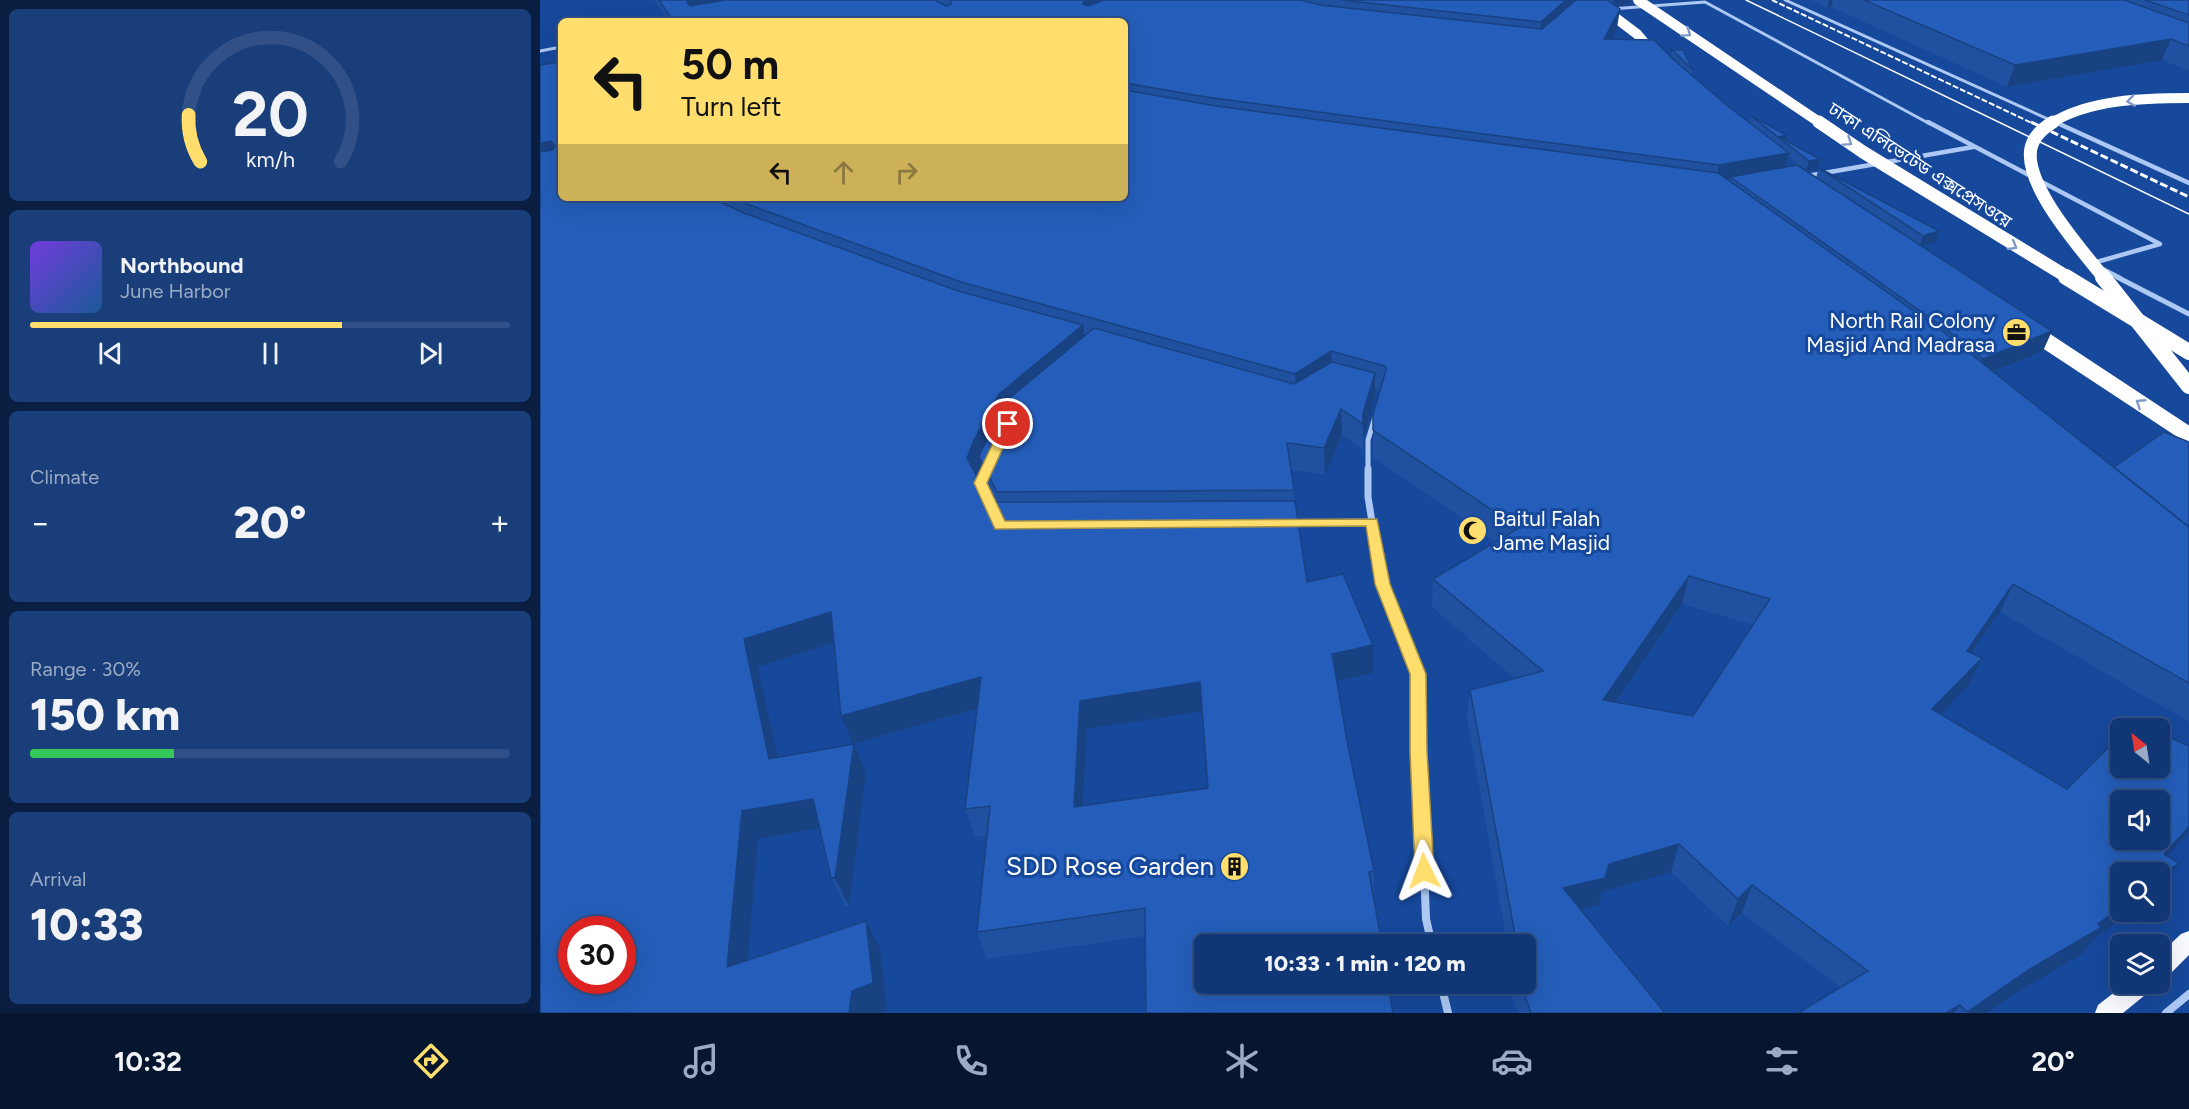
<!DOCTYPE html>
<meta charset="utf-8">
<style>
:root{--surface:#103675;--page:#193e7a;--text:#f1f3f6;--muted:#9cabc5;--line:#305087;--accent:#ffde6e}
body{margin:0;font-family:Figtree,"Noto Sans Bengali",sans-serif;background:var(--page);color:var(--text);height:100vh;display:flex;flex-direction:column;font-size:22px;white-space:nowrap}
*{box-sizing:border-box;margin:0}
p{font-size:20px;color:var(--muted)}
.icon{flex:none;width:33px;height:33px;fill:none;stroke:currentColor;stroke-width:2;stroke-linecap:round;stroke-linejoin:round}
.map{position:relative;flex:1;overflow:hidden}
.side{display:flex;flex-direction:column;gap:9px;padding:9px;background:#091e40;width:540px}
.side>*{flex:none}
.hud{position:absolute;left:18px;top:18px;width:570px;height:183px;border-radius:9px;box-shadow:0 6px 24px #0002,0 0 0 2px var(--line);background:#ffde6e;color:#111;overflow:hidden}
.needle{width:39px;rotate:330deg}
.controls{position:absolute;left:1570px;top:718px;display:grid;gap:12px}
.controls a{display:grid;place-items:center;width:60px;height:60px;border-radius:9px;background:var(--surface);box-shadow:0 6px 24px #0002,0 0 0 2px var(--line);font-size:30px}
.speed{position:absolute;left:18px;top:916px;display:flex;gap:12px;font-size:30px;font-weight:700;text-align:center}
.speed>*{display:grid;place-content:center;width:78px;height:78px;border-radius:50%;background:var(--surface);box-shadow:0 6px 24px #0002,0 0 0 2px var(--line);line-height:1}
.speed .limit{border:9px solid #d22;background:#fff;color:#111}
.pin{position:absolute;display:grid;place-items:center;width:51px;height:51px;color:#fff;margin:-26px;border:3px solid #fff;border-radius:50%;box-shadow:0 2px 6px #0007}
.me{position:absolute;width:66px;margin:-33px;rotate:357deg;stroke-linejoin:round;filter:drop-shadow(0 0 4px #0008)}
.turn{display:flex;align-items:center;gap:21px;height:126px;padding:0 24px;font-size:27px}
.turn .icon{width:78px;height:78px;stroke-width:2.5}
.turn b{display:block;font-size:42px;line-height:51px}
.lanes{display:flex;align-items:center;height:57px;padding:0 24px;background:#0003;justify-content:center;gap:30px;direction:ltr}
.lanes .off{opacity:.35}
.big{font-size:45px;font-weight:800;line-height:1.1}
.side .widget{flex:1;display:flex;flex-direction:column;justify-content:center;gap:9px;min-width:0;padding:0 21px;border-radius:9px;background:var(--page)}
.side .dial{align-items:center;gap:0}
.dial svg{height:156px;overflow:visible;fill:none;stroke:var(--line);stroke-width:7;stroke-linecap:round;text-anchor:middle}
.dial text{fill:var(--text);stroke:none}
.song{display:flex;align-items:center;gap:18px}
.cover{width:72px;height:72px;border-radius:9px;background:linear-gradient(135deg,hsl(260 70% 55%),hsl(210 70% 35%))}
.played{height:6px;border-radius:3px;background:linear-gradient(90deg,var(--accent) 65%,var(--line) 65%)}
.keys{display:flex;justify-content:space-around;direction:ltr}
.heat{display:flex;justify-content:space-between;align-items:center;font-size:33px;direction:ltr}
.charge{height:9px;border-radius:4px;background:linear-gradient(90deg,#34c759 30%,var(--line) 0)}
.trip{position:absolute;left:654px;top:934px;width:342px;height:60px;border-radius:9px;background:var(--surface);box-shadow:0 6px 24px #0002,0 0 0 2px var(--line);font-weight:800;line-height:60px;text-align:center}
.tabs{display:flex;height:96px;justify-content:space-around;align-items:center;background:#06162f;color:var(--muted)}
.tabs .icon{width:42px;height:42px}
.tabs .on{color:var(--accent)}
.tabs b{font-size:27px;color:var(--text)}
main{display:flex;flex:1;min-height:0}
.map>svg:first-child{display:block}
.lines{fill:none;stroke-linecap:round;stroke-linejoin:round}
.minor-far4{stroke:#acc8f3;stroke-width:3}
.minor-far3{stroke:#acc8f3;stroke-width:4.5}
.minor-far2{stroke:#acc8f3;stroke-width:5}
.minor-far1{stroke:#acc8f3;stroke-width:7}
.minor{stroke:#acc8f3;stroke-width:8}
.primary{fill:#f8faff;fill-rule:evenodd}
.tram{stroke:#fff;stroke-width:1.5}
.rail-far1{stroke:#fff;stroke-width:2;stroke-dasharray:6 2;stroke-linecap:butt}
.rail{stroke:#fff;stroke-width:3;stroke-dasharray:8 3;stroke-linecap:butt}
.motorway-bridge-far2{stroke:#fff;stroke-width:10}
.motorway-bridge-far1{stroke:#fff;stroke-width:13}
.motorway-bridge{stroke:#fff;stroke-width:16}
.wall{fill:#1f51a0;fill-rule:evenodd}
.shaded-wall{fill:#194282}
.building{fill:#245eba;stroke:#194282;stroke-width:1.5;fill-rule:evenodd}
.oneway{stroke:#7f9ac9}
.route{fill:#ffde6e;stroke:#a69048;stroke-width:1.5}
.labels{text-anchor:middle;stroke-width:6;stroke-linejoin:round;paint-order:stroke}
.far-street-label{font-size:18px;fill:#fff;stroke:#16489c}
.poi-label{font-size:21px;fill:#fff;stroke:#16489c;text-anchor:end}
.near-poi-label{font-size:26px;fill:#fff;stroke:#16489c;text-anchor:end}
</style>
<main>
<section class="side">
<div class="widget dial"><svg viewBox="0 0 100 80">
<path d="M14 69A42 42 0 1 1 86 69"/>
<path d="M14 69A42 42 0 0 1 8 45" stroke="#ffde6e"/>
<text x="50" y="56" font-size="32" font-weight="700">20</text>
<text x="50" y="72" font-size="11">km/h</text>
</svg></div>
<div class="widget">
<div class="song"><i class="cover"></i><div><b>Northbound</b><p>June Harbor</p></div></div>
<div class="played"></div>
<div class="keys"><svg class="icon" aria-label="previous" viewBox="0 0 24 24"><path d="M18 5L8 12l10 7zM5 5v14"/></svg><svg class="icon" aria-label="pause" viewBox="0 0 24 24"><path d="M8 5v14M16 5v14"/></svg><svg class="icon" aria-label="next" viewBox="0 0 24 24"><path d="M6 5l10 7-10 7zM19 5v14"/></svg></div>
</div>
<div class="widget"><p>Climate</p>
<div class="heat"><a>−</a><b class="big">20°</b><a>+</a></div>
</div>
<div class="widget"><p>Range · 30%</p><b class="big">150 km</b><div class="charge"></div></div>
<div class="widget"><p>Arrival</p><b class="big">10:33</b></div>
</section>
<div class="map">
<svg width="1649" height="1013" viewBox="0 0 1649 1013">
<rect width="100%" height="100%" fill="#16489c"/>
<g class="lines">
<g class="minor-far4">
<path d="M1245,0L1519,124"/>
<path d="M1071,9L1165,2L1390,124"/>
<path d="M0,51L21,47"/>
</g>
<g class="minor-far3">
<path d="M1388,122L1620,244L1553,263"/>
<path d="M1515,122L1649,183"/>
<path d="M1267,176L1433,147"/>
<path d="M1561,268L1580,278"/>
</g>
<g class="minor-far2">
<path d="M1577,277L1649,314"/>
<path d="M828,471V440L835,417"/>
</g>
<g class="minor-far1">
<path d="M828,469V497L842,584L878,673V712"/>
<path d="M443,490L440,483L447,469"/>
<path d="M751,523L832,522"/>
</g>
<g class="minor">
<path d="M878,711L886,919L892,945"/>
<path d="M901,984L908,1013"/>
<path d="M1626,1013L1649,994"/>
</g>
<g class="primary">
<path d="M1649,931V955L1628,976L1620,979V954L1641,934Z"/>
<path d="M1585,984H1613L1610,991L1583,1013H1555L1558,1005Z"/>
</g>
<path class="tram" d="M1206,0L1649,214"/>
<path class="rail-far1" d="M1232,0L1494,124"/>
<path class="rail" d="M1491,122L1649,197"/>
<g class="motorway-bridge-far2">
<path d="M1052,0L1097,34L1117,58"/>
<path d="M1098,0L1282,124"/>
<path d="M1510,124C1549,99 1605,98 1649,98"/>
</g>
<g class="motorway-bridge-far1">
<path d="M1279,122L1323,152L1529,278"/>
<path d="M1513,122C1505,127 1497,133 1493,142C1476,178 1543,251 1564,278"/>
</g>
<g class="motorway-bridge">
<path d="M1526,277L1649,352"/>
<path d="M1563,277L1649,386"/>
<path d="M1488,329L1649,435"/>
</g>
</g>
<g class="wall">
<path d="M114,0H1091L1089,5L1075,6L1077,28L1071,39L1131,57L1132,50L1153,70L1152,76L1189,107L1209,123L1211,116L1245,140L1280,159L1277,170L1267,171L1276,178L1279,168L1399,231L1396,242L1382,246L1503,351L1453,372L1574,467L1649,442V722L1460,612L1431,653L1442,658L1428,686L1401,714L1527,789L1649,832L1627,856L1581,912H1590L1553,940L1542,954L1472,996L1447,1013H1258L1300,987L1202,913L1188,926L1131,872L1062,892L1059,905L1041,910L1125,1013H978L968,984H986V945H964L965,938L966,937L927,718L930,690L974,678L892,607L893,579L956,542L833,457V414L840,391L835,389V398L823,439V450L802,435L785,475L751,470L754,501L767,582L833,645V673L797,681L808,746L834,871V899L605,936L447,959L437,932L447,836L435,837L425,809L437,709L313,744L301,716L294,643L218,667L237,757L326,773L309,906H305L291,878L279,828L218,839L208,960L340,948L347,1010L0,1013V65L21,62V198H585V21H128ZM1248,157L1263,169L1246,167ZM442,465L446,483L456,502H450L437,477ZM1142,604L1213,625L1153,716L1075,702ZM662,711L668,788L543,806L547,729Z"/>
<path d="M1271,0H1649V71L1622,60L1467,87L1291,7L1287,8Z"/>
</g>
<g class="shaded-wall">
<path d="M149,0H219L156,17L147,2Z"/>
<path d="M544,0H595L547,18L543,4Z"/>
<path d="M1026,0H1052L1000,41L1001,22Z"/>
<path d="M1073,0H1091L1089,5L1072,6Z"/>
<path d="M1289,0H1293L1291,7L1287,8Z"/>
<path d="M1080,9L1077,28L1061,59L1064,39Z"/>
<path d="M1631,39L1622,60L1467,87L1475,65Z"/>
<path d="M1246,135L1245,142L1239,137Z"/>
<path d="M11,141L21,164L0,168V143Z"/>
<path d="M1249,153L1244,175L1190,177L1188,185L1175,187L1179,165Z"/>
<path d="M1280,159L1277,170L1266,171L1269,161Z"/>
<path d="M1399,231L1396,242L1379,247L1383,236Z"/>
<path d="M543,325L547,351L439,456L442,465L435,485L427,458L434,440L459,394Z"/>
<path d="M1512,331L1503,351L1435,379L1443,359Z"/>
<path d="M791,351L792,377L756,400L755,374Z"/>
<path d="M835,373V398L823,439V450V413Z"/>
<path d="M801,409L802,435L785,475L784,448Z"/>
<path d="M1149,576L1142,604L1058,728L1063,700Z"/>
<path d="M1473,584L1460,612L1413,679L1427,651Z"/>
<path d="M291,612L303,640L218,667L244,787L229,759L204,639Z"/>
<path d="M833,645V673L793,682L792,654Z"/>
<path d="M1442,658L1428,686L1379,737L1392,709Z"/>
<path d="M441,677L450,705L313,744L301,716Z"/>
<path d="M660,682L664,711L547,729L541,836L534,807L540,701Z"/>
<path d="M314,744L326,773L309,906L295,878Z"/>
<path d="M273,799L286,827L218,839L205,994L187,967L202,811Z"/>
<path d="M1649,827V832L1611,873L1624,854Z"/>
<path d="M1139,844L1131,872L1062,892L1059,905L1017,916L1023,888L1069,864Z"/>
<path d="M1639,863L1620,888V877Z"/>
<path d="M1212,885L1202,913L1188,926L1198,899Z"/>
<path d="M1581,907V912H1590L1553,940L1542,954L1472,996L1447,1013H1427L1490,969L1558,924Z"/>
<path d="M326,921L340,948L347,1010L339,1013H309L312,991Z"/>
<path d="M1420,1005L1414,1013H1406Z"/>
</g>
<g class="building">
<path d="M119,0H149L147,2L150,6L186,0H395L406,6L411,4L410,0H544L543,4L548,6L564,0H761L780,5L1002,29L1036,0H1067L1080,9L1064,39L1114,40L1135,61L1189,107L1249,153L1179,165L666,97L585,83V21H133Z"/>
<path d="M802,0H1026L1001,22Z"/>
<path d="M1324,0H1584L1649,23V46L1631,39L1475,65Z"/>
<path d="M1605,0H1649V15Z"/>
<path d="M1132,50H1143L1153,70Z"/>
<path d="M21,62V198H171L204,213L418,291L543,325L459,394L434,440L427,458L450,502L755,501L767,582L803,574L833,645L792,654L808,746L834,871L829,872L842,945H664V984H848L853,1013H606L605,908L437,932L450,806L425,809L441,677L301,716L291,612L204,639L229,759L314,744L295,878H291L273,799L202,811L187,967L326,921L333,983L312,991L309,1013H0V152L12,150L15,146L11,141L0,143V65ZM660,682L668,788L534,807L540,701ZM32,930H82V981H32Z"/>
<path d="M585,90L676,106L1178,173L1402,331L1649,527V683L1473,584L1427,651L1442,658L1392,709L1527,789L1581,735V768H1620V733L1649,746V827L1624,854L1639,863L1620,877V873H1581V907L1558,924L1562,927L1490,969L1427,1012L1420,1005L1406,1013H1258L1328,971L1212,885L1198,899L1139,844L1069,864L1065,878L1023,888L1125,1013H991L981,984H986V945H968L965,938L975,934L930,690L1003,671L893,579L979,528L833,430V414L846,370L845,366L791,351L755,374L421,282L207,204L193,198H585ZM1149,576L1230,599L1153,716L1063,700ZM1581,801H1620V840H1581Z"/>
<path d="M1211,116L1246,135L1239,137L1280,159L1269,161Z"/>
<path d="M1257,165L1512,331L1443,359L1406,329L1190,177Z"/>
<path d="M1279,168L1399,231L1383,236Z"/>
<path d="M554,328L754,384L792,362L835,373L823,413V424L801,409L784,448L747,443L754,490L457,492L439,456L466,401Z"/>
<path d="M1624,432L1649,442V527L1574,467Z"/>
<path d="M1593,722L1609,729H1587Z"/>
</g>
<defs><path id="oneway-chevron" d="M-2-3.5L2.5 0L-2 3.5" fill="none" stroke-width="1.6" stroke-linecap="round" stroke-linejoin="round" transform="scale(1.5)"/></defs>
<g class="oneway">
<use href="#oneway-chevron" transform="translate(1147 33) rotate(34)"/>
<use href="#oneway-chevron" transform="translate(1591 101) rotate(172)"/>
<use href="#oneway-chevron" transform="translate(1308 142) rotate(34)"/>
<use href="#oneway-chevron" transform="translate(1473 246) rotate(31)"/>
<use href="#oneway-chevron" transform="translate(1600 403) rotate(-147)"/>
</g>
<path class="route" d="M468,420L474,424L447,483L465,521L837,519L850,584L886,674L887,751L894,871L891,877L884,879L878,877L875,871L870,751V674L835,584L826,526L455,529L434,483L462,424Z"/>
<defs>
<symbol id="office-disc" viewBox="-11 -11 22 22"><circle r="9.5" fill="#ffde6e" stroke="#16489c"/><path d="M-6-3h4V-5.5h4V-3h4V5H-6ZM-1-4.5V-3h2v-1.5ZM-6 0V1H6V0Z" fill="#111"/></symbol>
<symbol id="mosque-disc" viewBox="-11 -11 22 22"><circle r="9.5" fill="#ffde6e" stroke="#16489c"/><path d="M3.5-4.9A6 6 0 1 0 3.5 4.9A5 5 0 1 1 3.5-4.9Z" fill="#111"/></symbol>
<symbol id="building-disc" viewBox="-11 -11 22 22"><circle r="9.5" fill="#ffde6e" stroke="#16489c"/><path d="M-4-6H4V6H1V3H-1V6H-4ZM-2.5-4.3h1.7v1.8h-1.7ZM.8-4.3h1.7v1.8H.8ZM-2.5-1h1.7V.8h-1.7ZM.8-1h1.7V.8H.8Z" fill="#111"/></symbol>
</defs>
<g fill-rule="evenodd">
<use href="#office-disc" x="1460" y="316" width="33" height="33"/>
<use href="#mosque-disc" x="916" y="514" width="33" height="33"/>
<use href="#building-disc" x="678" y="850" width="33" height="33"/>
</g>
<g class="labels">
<g class="far-street-label">
<text transform="translate(1380 165) rotate(33)" y="6">ঢাকা এলিভেটেড এক্সপ্রেসওয়ে</text>
</g>
<g class="poi-label">
<text x="1455" y="328">North Rail Colony<tspan x="1455" dy="24">Masjid And Madrasa</tspan></text>
<text x="953" y="526" text-anchor="start">Baitul Falah<tspan x="953" dy="24">Jame Masjid</tspan></text>
</g>
<g class="near-poi-label">
<text x="674" y="875">SDD Rose Garden</text>
</g>
</g>
</svg>
<div class="controls">
<a><svg class="needle" viewBox="-14 -14 28 28"><path d="M0-13l5 13h-10z" fill="#e53935"/><path d="M0 13l5-13h-10z" fill="#9cabc5"/></svg></a>
<a><svg class="icon" aria-label="sound" viewBox="0 0 24 24"><path d="M4 9h4l5-4v14l-5-4H4zM17 9q2 3 0 6"/></svg></a>
<a><svg class="icon" aria-label="search" viewBox="0 0 24 24"><circle cx="10" cy="10" r="6"/><path d="M15 15l6 6"/></svg></a>
<a><svg class="icon" aria-label="layers" viewBox="0 0 24 24"><path d="M12 4l9 5-9 5-9-5zM3 14l9 5 9-5"/></svg></a>
</div>
<div class="speed"><div class="limit">30</div></div>
<div class="pin" style="left:468px;top:424px;background:#d93025"><svg class="icon" aria-label="arrive" viewBox="0 0 24 24"><path d="M6 21V4h12l-3 4 3 4H6"/></svg></div>
<svg class="me" style="left:884px;top:871px" viewBox="-20 -20 40 40"><path d="M0-17L14 15 0 8-14 15z" fill="#ffde6e" stroke="#fff" stroke-width="4"/></svg>
<div class="trip">10:33 · 1 min · 120 m</div>
<div class="hud">
<div class="turn"><svg class="icon" aria-label="left" viewBox="0 0 24 24"><path d="M17 20v-9H6M10 6l-5 5 5 5"/></svg><div><b>50 m</b>Turn left</div></div>
<div class="lanes"><svg class="icon" aria-label="left" viewBox="0 0 24 24"><path d="M17 20v-9H6M10 6l-5 5 5 5"/></svg><svg class="icon off" aria-label="ahead" viewBox="0 0 24 24"><path d="M12 20V5M6 11l6-6 6 6"/></svg><svg class="icon off" aria-label="right" viewBox="0 0 24 24"><path d="M7 20v-9h11M14 6l5 5-5 5"/></svg></div>
</div>
</div>
</main>
<nav class="tabs">
<b>10:32</b>
<svg class="icon on" aria-label="directions" viewBox="0 0 24 24"><path d="M12 3l9 9-9 9-9-9zM9 14v-3h6M13 9l2 2-2 2"/></svg>
<svg class="icon" aria-label="music" viewBox="0 0 24 24"><path d="M9 18V5l10-2v13"/><circle cx="6" cy="18" r="3"/><circle cx="16" cy="16" r="3"/></svg>
<svg class="icon" aria-label="phone" viewBox="0 0 24 24"><path d="M5 4h4l2 5-3 2q2 4 5 5l2-3 5 2v4C11 20 4 13 5 4z"/></svg>
<svg class="icon" aria-label="climate" viewBox="0 0 24 24"><path d="M12 3v18M4 7l16 10M4 17L20 7"/></svg>
<svg class="icon" aria-label="car" viewBox="0 0 24 24"><path d="M5 17H2v-5l4-1 3-4h7l3 4 3 1v5h-3M9 17h6M6 11h13"/><circle cx="7" cy="17" r="2"/><circle cx="17" cy="17" r="2"/></svg>
<svg class="icon" aria-label="filters" viewBox="0 0 24 24"><path d="M4 7h16M4 17h16"/><circle cx="9" cy="7" r="2"/><circle cx="15" cy="17" r="2"/></svg>
<b>20°</b>
</nav>
